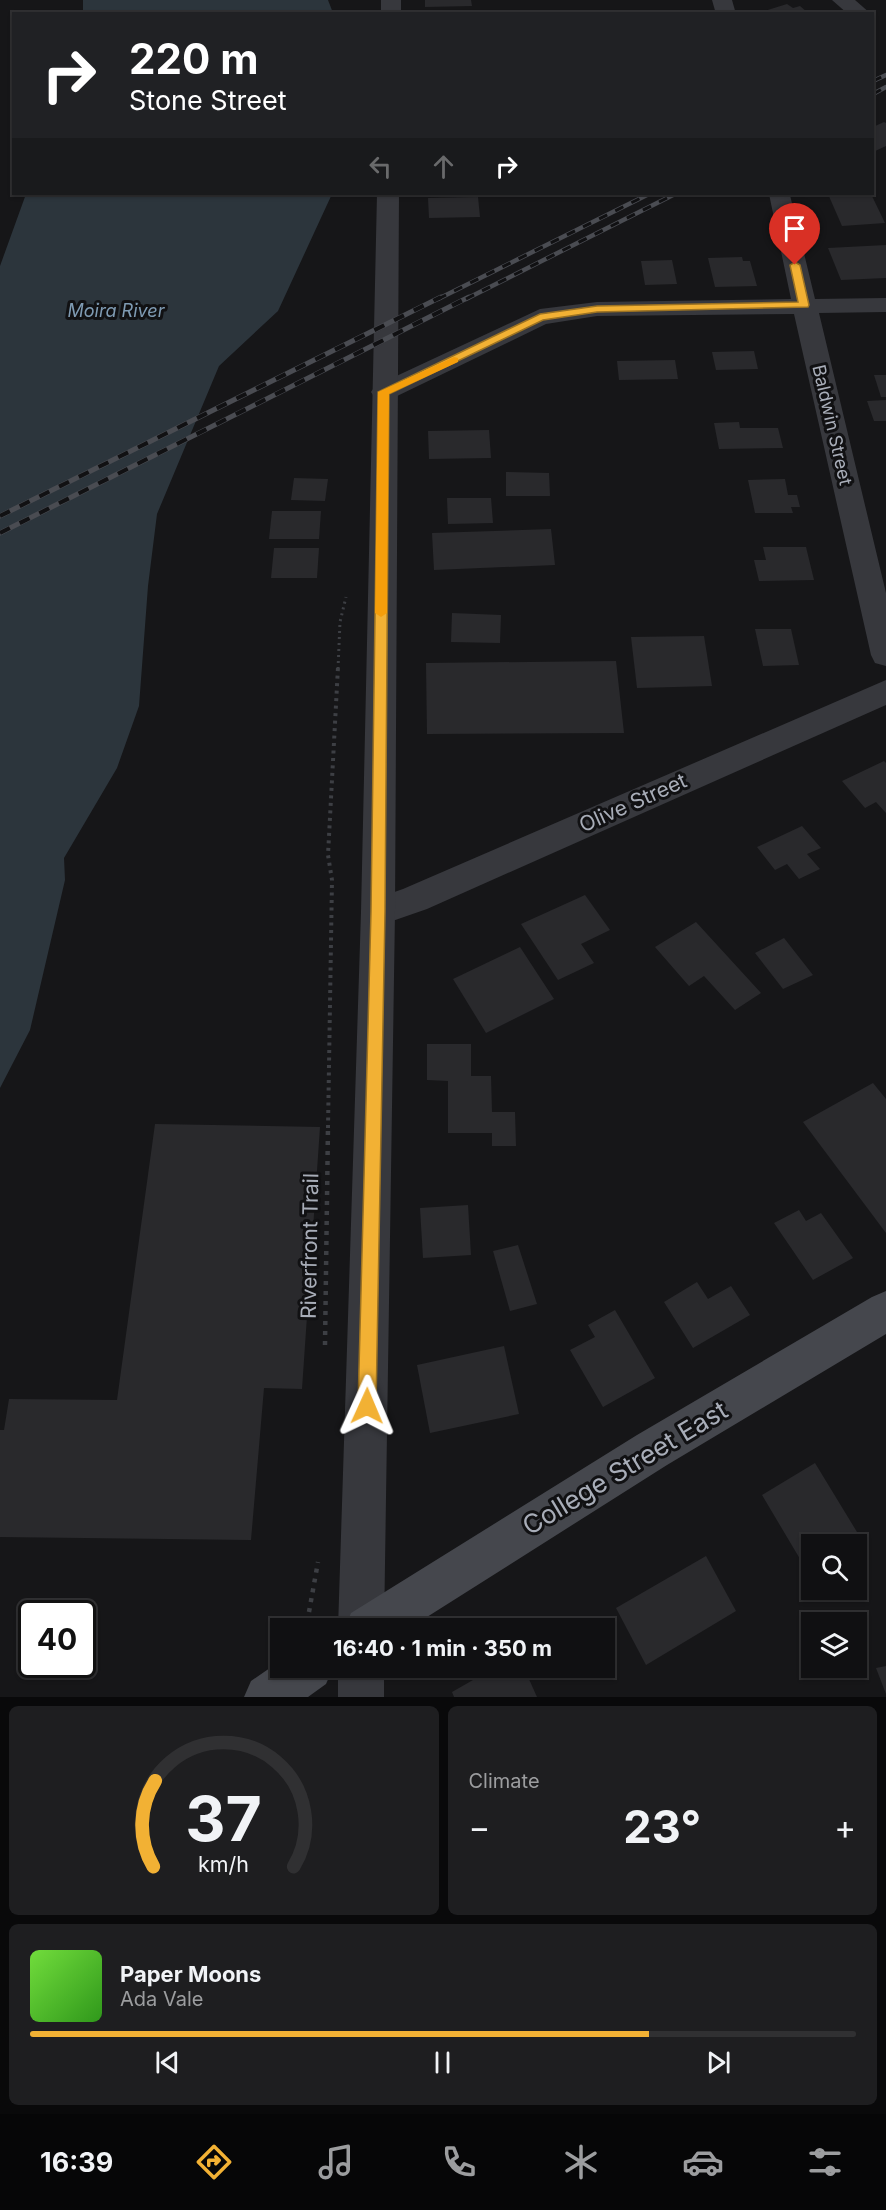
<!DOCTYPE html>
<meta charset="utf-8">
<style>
:root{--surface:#101012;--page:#1e1e20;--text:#f1f3f6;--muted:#9c9d9f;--line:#303032;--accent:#f2b134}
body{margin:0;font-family:Inter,sans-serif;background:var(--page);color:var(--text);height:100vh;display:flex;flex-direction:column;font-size:22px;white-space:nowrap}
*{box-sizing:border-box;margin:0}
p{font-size:20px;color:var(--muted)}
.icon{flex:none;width:33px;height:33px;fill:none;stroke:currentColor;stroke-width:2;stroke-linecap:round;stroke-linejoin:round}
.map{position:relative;height:1697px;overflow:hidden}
.panel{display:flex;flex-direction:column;gap:9px;padding:9px;background:#09090a;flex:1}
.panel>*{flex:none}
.banner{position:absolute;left:12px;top:12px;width:862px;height:183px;border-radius:0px;box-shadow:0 2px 4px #0004,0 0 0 2px var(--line);background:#202124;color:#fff;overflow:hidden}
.buttons{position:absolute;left:801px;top:1534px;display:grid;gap:12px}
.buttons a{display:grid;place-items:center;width:66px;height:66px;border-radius:0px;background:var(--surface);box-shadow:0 2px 4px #0004,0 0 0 2px var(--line);font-size:30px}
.speed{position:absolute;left:18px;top:1600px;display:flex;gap:12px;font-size:30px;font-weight:700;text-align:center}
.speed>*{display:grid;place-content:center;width:78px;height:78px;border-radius:50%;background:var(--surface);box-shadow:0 2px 4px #0004,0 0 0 2px var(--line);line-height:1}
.speed .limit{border:3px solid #111;border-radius:9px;background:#fff;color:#111}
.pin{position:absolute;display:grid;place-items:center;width:51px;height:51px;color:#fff;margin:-62px -26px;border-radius:50% 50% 50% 0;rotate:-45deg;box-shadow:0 0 6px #0007}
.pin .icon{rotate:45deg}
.me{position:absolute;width:66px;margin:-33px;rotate:1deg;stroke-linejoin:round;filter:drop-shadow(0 0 4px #0008)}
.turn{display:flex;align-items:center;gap:21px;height:126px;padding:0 18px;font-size:27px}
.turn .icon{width:78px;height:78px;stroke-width:2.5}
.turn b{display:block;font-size:42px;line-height:51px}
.lanes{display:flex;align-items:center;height:57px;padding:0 18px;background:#0003;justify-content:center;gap:30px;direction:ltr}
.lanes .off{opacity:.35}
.big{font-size:45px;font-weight:700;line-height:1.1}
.panel .widget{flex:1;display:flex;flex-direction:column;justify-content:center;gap:9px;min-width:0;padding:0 21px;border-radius:9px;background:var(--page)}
.panel .dial{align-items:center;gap:0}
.dial svg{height:156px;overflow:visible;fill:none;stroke:var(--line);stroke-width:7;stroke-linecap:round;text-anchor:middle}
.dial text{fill:var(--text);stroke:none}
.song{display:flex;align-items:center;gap:18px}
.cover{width:72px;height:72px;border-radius:9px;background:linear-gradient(135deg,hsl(100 70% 55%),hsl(110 70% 35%))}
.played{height:6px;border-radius:3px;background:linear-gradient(90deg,var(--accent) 75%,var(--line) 75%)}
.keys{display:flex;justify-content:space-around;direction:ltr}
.heat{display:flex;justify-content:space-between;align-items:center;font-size:33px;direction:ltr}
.panel .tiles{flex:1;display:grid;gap:9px;grid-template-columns:1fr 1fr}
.widget:last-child{grid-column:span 2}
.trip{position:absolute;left:270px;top:1618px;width:345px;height:60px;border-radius:0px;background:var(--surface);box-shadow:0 2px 4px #0004,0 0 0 2px var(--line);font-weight:700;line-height:60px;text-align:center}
.tabs{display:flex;height:96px;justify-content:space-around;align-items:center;background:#060607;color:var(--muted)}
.tabs .icon{width:42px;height:42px}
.tabs .active{color:var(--accent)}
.tabs b{font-size:27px;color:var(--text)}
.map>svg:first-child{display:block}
.water{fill:#2c353c}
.building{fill:#29292c}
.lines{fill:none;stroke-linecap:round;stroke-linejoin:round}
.path-far2{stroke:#3d3f44;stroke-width:3;stroke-dasharray:2 4;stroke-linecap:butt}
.path-far1{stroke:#3d3f44;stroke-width:4;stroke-dasharray:3 4.5;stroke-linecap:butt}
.path{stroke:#3d3f44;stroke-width:4.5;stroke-dasharray:4 6;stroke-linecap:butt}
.minor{fill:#37383d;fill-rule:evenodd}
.tertiary{fill:#37383d;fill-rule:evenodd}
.secondary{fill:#45474d;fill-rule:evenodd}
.rail-far1-casing{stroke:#4a4c52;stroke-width:4.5}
.rail-casing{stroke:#4a4c52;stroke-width:5}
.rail-far1{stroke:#111113;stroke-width:3;stroke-dasharray:9;stroke-linecap:butt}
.rail{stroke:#111113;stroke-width:4;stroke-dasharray:11;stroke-linecap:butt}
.route{fill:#f2b134;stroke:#9d7322;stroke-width:1.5}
.slow{fill:#f59e0b}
.labels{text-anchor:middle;stroke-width:6;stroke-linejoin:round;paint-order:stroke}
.far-water-label{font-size:18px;font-style:italic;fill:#7f9bb3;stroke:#111113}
.far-street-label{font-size:18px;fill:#a8adb8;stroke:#111113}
.street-label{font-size:21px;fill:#a8adb8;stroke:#111113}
.near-street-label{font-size:26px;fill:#a8adb8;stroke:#111113}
</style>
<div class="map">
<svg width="886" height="1697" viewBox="0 0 886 1697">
<rect width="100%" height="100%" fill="#161618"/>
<g class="water">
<path d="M83,0H328L333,13H83Z"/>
<path d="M26,194H332L278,311L219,366L157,514L148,586L139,706L117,768L64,858L65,880L30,1030L0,1088V266Z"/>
</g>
<g class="building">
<path d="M425,0H471L472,6L425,7Z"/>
<path d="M787,4L793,8L800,6L807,12L755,14Z"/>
<path d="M619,10H675V14H620Z"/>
<path d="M884,122L886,123V146L873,152V127Z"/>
<path d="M828,194H871L885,223L842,226Z"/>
<path d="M478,197L480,217L429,218L428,198Z"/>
<path d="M886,245V278L841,280L828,248Z"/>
<path d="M742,257L743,261H750L757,286L715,287L708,258Z"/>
<path d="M672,260L677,284L645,285L641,261Z"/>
<path d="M754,351L758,369L716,370L712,352Z"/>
<path d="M675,360L678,379L619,380L617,361Z"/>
<path d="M874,375H886V397H881Z"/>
<path d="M886,400V421H874L867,401Z"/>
<path d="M739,422L740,428H778L783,448L719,449L714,423Z"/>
<path d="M489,430L491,458L429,459L428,431Z"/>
<path d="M506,472L549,473L550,496H506Z"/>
<path d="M294,478L328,479L325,501L291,500Z"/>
<path d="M785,479L788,495H797L800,507H791L793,513H755L748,480Z"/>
<path d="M447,498H491L493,523L448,524Z"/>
<path d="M272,511H321L319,539H269Z"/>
<path d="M551,529L555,565L434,570L432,533Z"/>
<path d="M763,547H806L814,580L759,581L754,560H766Z"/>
<path d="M274,548H319L317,578H271Z"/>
<path d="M452,613L501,615L500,643L451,642Z"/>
<path d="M755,629H791L799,665L763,666Z"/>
<path d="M704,636L712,686L637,688L631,637Z"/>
<path d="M616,661L624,733L427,734L426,663Z"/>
<path d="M884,761L886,763V813L876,802L865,808L842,781Z"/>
<path d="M802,826L821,848L807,854L820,869L799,879L787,864L775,870L757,847Z"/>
<path d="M585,895L610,930L581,944L594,963L558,980L521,924Z"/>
<path d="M696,922L761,993L735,1010L704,976L689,986L655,947Z"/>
<path d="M784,938L813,975L783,989L755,953Z"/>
<path d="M520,947L554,999L486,1033L453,979Z"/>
<path d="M427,1044H471V1076H491L492,1112H515L516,1146H492V1133H448V1081L427,1080Z"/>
<path d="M873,1083L886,1099V1233L803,1122Z"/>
<path d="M155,1124L320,1127L302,1389L264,1388L251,1540L0,1537V1430H4L9,1399L117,1400Z"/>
<path d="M468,1205L471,1255L423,1258L420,1208Z"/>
<path d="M799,1210L806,1221L821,1213L853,1258L813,1280L774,1223Z"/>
<path d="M518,1245L537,1304L510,1311L493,1251Z"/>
<path d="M697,1282L708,1299L731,1286L750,1315L693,1348L664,1302Z"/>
<path d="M615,1310L655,1378L603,1407L570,1350L595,1337L588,1325Z"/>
<path d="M504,1346L519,1414L430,1433L417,1365Z"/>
<path d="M815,1463L857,1532L835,1545H812V1559L803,1564L762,1495Z"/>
<path d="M706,1556L736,1611L646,1665L616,1608Z"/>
<path d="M886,1666V1694L876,1668Z"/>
<path d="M494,1668H524L537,1697H454L452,1692Z"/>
</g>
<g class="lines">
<path class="path-far2" d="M338,669L340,622L346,597"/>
<path class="path-far1" d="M328,1128L332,880L328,855L338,667"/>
<g class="path">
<path d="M325,1345L328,1126"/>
<path d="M309,1612L318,1562"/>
</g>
<g class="minor">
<path d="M712,0H732L736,14H716Z"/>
<path d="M832,0H855L871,14H848Z"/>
<path d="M769,194L790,195L815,299L886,298V312L819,313L886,593V666L875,663L871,655L794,314L597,316L546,324L393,398L384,400L375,398L371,392L375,386L540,309L597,302L791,299Z"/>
<path d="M886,680V705L427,909L378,926L366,922L361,912L366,902L403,889Z"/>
</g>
<g class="tertiary">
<rect x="381" y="0" width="20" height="14"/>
<path d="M377,194H399L395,912L384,1629H338L361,912Z"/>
<rect x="338" y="1668" width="46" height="29"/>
</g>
<g class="secondary">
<path d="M886,1291V1334L667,1465L408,1629H344L351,1613L637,1435L872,1297Z"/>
<path d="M280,1661V1668H333L326,1684L308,1697H244L251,1681Z"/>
</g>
<defs>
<g id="rail-far1">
<path d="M873,81L886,75"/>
<path d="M873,94L886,87"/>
<path d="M438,299L649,194"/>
<path d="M466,299L675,194"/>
</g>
<g id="rail">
<path d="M0,516L441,297"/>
<path d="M0,533L469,297"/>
</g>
</defs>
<use href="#rail-far1" class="rail-far1-casing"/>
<use href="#rail" class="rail-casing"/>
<use href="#rail-far1" class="rail-far1"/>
<use href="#rail" class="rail"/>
</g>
<path class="route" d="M795,262L800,265L809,305L808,307L597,312L543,320L389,394L385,912L376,1406L373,1412L367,1415L361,1412L358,1406L371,912L378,392L540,314L597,306L798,302L790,265Z"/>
<path class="slow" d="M454,357L458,358V362L389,394L387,613L381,617L375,613L378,392Z"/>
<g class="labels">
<g class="far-water-label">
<text x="116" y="317">Moira River</text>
</g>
<g class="far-street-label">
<text transform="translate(832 425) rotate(77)" y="6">Baldwin Street</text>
</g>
<g class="street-label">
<text transform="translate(633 803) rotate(-24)" y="7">Olive Street</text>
<text transform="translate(310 1246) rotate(-89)" y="7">Riverfront Trail</text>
</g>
<g class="near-street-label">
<text transform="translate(625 1468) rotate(-31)" y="9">College Street East</text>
</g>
</g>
</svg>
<div class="buttons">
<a><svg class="icon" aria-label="search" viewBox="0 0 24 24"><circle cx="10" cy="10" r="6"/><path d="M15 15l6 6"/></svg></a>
<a><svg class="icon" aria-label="layers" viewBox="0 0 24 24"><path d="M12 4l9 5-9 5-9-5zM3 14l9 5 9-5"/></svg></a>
</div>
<div class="speed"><div class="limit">40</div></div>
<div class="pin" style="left:795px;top:265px;background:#d93025"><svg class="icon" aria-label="arrive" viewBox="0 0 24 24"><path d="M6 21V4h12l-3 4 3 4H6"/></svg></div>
<svg class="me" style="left:367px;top:1406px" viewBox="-20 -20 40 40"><path d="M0-17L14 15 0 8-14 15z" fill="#f2b134" stroke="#fff" stroke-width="4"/></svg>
<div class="trip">16:40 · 1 min · 350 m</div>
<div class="banner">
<div class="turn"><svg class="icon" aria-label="right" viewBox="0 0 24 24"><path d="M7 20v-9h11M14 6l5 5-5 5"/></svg><div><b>220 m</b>Stone Street</div></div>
<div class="lanes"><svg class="icon off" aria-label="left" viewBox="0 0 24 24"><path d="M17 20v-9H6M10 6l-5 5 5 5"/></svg><svg class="icon off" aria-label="ahead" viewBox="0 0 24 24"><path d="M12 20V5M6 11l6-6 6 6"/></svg><svg class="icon" aria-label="right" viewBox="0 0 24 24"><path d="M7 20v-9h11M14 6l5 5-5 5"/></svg></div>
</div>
</div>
<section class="panel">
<div class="tiles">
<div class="widget dial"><svg viewBox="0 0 100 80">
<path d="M14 69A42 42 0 1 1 86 69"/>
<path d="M14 69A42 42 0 0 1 15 25" stroke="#f2b134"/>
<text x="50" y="56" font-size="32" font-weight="700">37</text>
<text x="50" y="72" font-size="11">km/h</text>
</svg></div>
<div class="widget"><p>Climate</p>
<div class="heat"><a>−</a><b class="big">23°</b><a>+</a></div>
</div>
<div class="widget">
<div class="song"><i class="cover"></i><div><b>Paper Moons</b><p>Ada Vale</p></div></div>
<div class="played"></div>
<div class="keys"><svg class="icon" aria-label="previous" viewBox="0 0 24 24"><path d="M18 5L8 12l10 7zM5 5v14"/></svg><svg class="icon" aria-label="pause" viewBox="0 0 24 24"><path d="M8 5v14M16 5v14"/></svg><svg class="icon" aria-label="next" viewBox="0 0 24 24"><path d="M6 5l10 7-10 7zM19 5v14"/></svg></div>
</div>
</div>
</section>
<nav class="tabs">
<b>16:39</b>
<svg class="icon active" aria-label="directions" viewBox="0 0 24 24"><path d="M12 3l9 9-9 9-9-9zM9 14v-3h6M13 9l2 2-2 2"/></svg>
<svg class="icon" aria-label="music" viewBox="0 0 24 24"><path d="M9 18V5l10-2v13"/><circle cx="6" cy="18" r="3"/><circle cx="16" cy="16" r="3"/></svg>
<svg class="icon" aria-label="phone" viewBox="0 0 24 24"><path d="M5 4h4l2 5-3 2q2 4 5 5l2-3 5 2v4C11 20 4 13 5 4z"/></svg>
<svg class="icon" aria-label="climate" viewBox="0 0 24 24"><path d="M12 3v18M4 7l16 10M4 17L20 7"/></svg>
<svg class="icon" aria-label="car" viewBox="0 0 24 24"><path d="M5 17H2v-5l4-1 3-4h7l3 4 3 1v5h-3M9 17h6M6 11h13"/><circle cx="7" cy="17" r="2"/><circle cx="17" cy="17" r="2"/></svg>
<svg class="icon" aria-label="filters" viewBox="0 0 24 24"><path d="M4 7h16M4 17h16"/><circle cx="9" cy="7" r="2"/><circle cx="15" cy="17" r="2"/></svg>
</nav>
